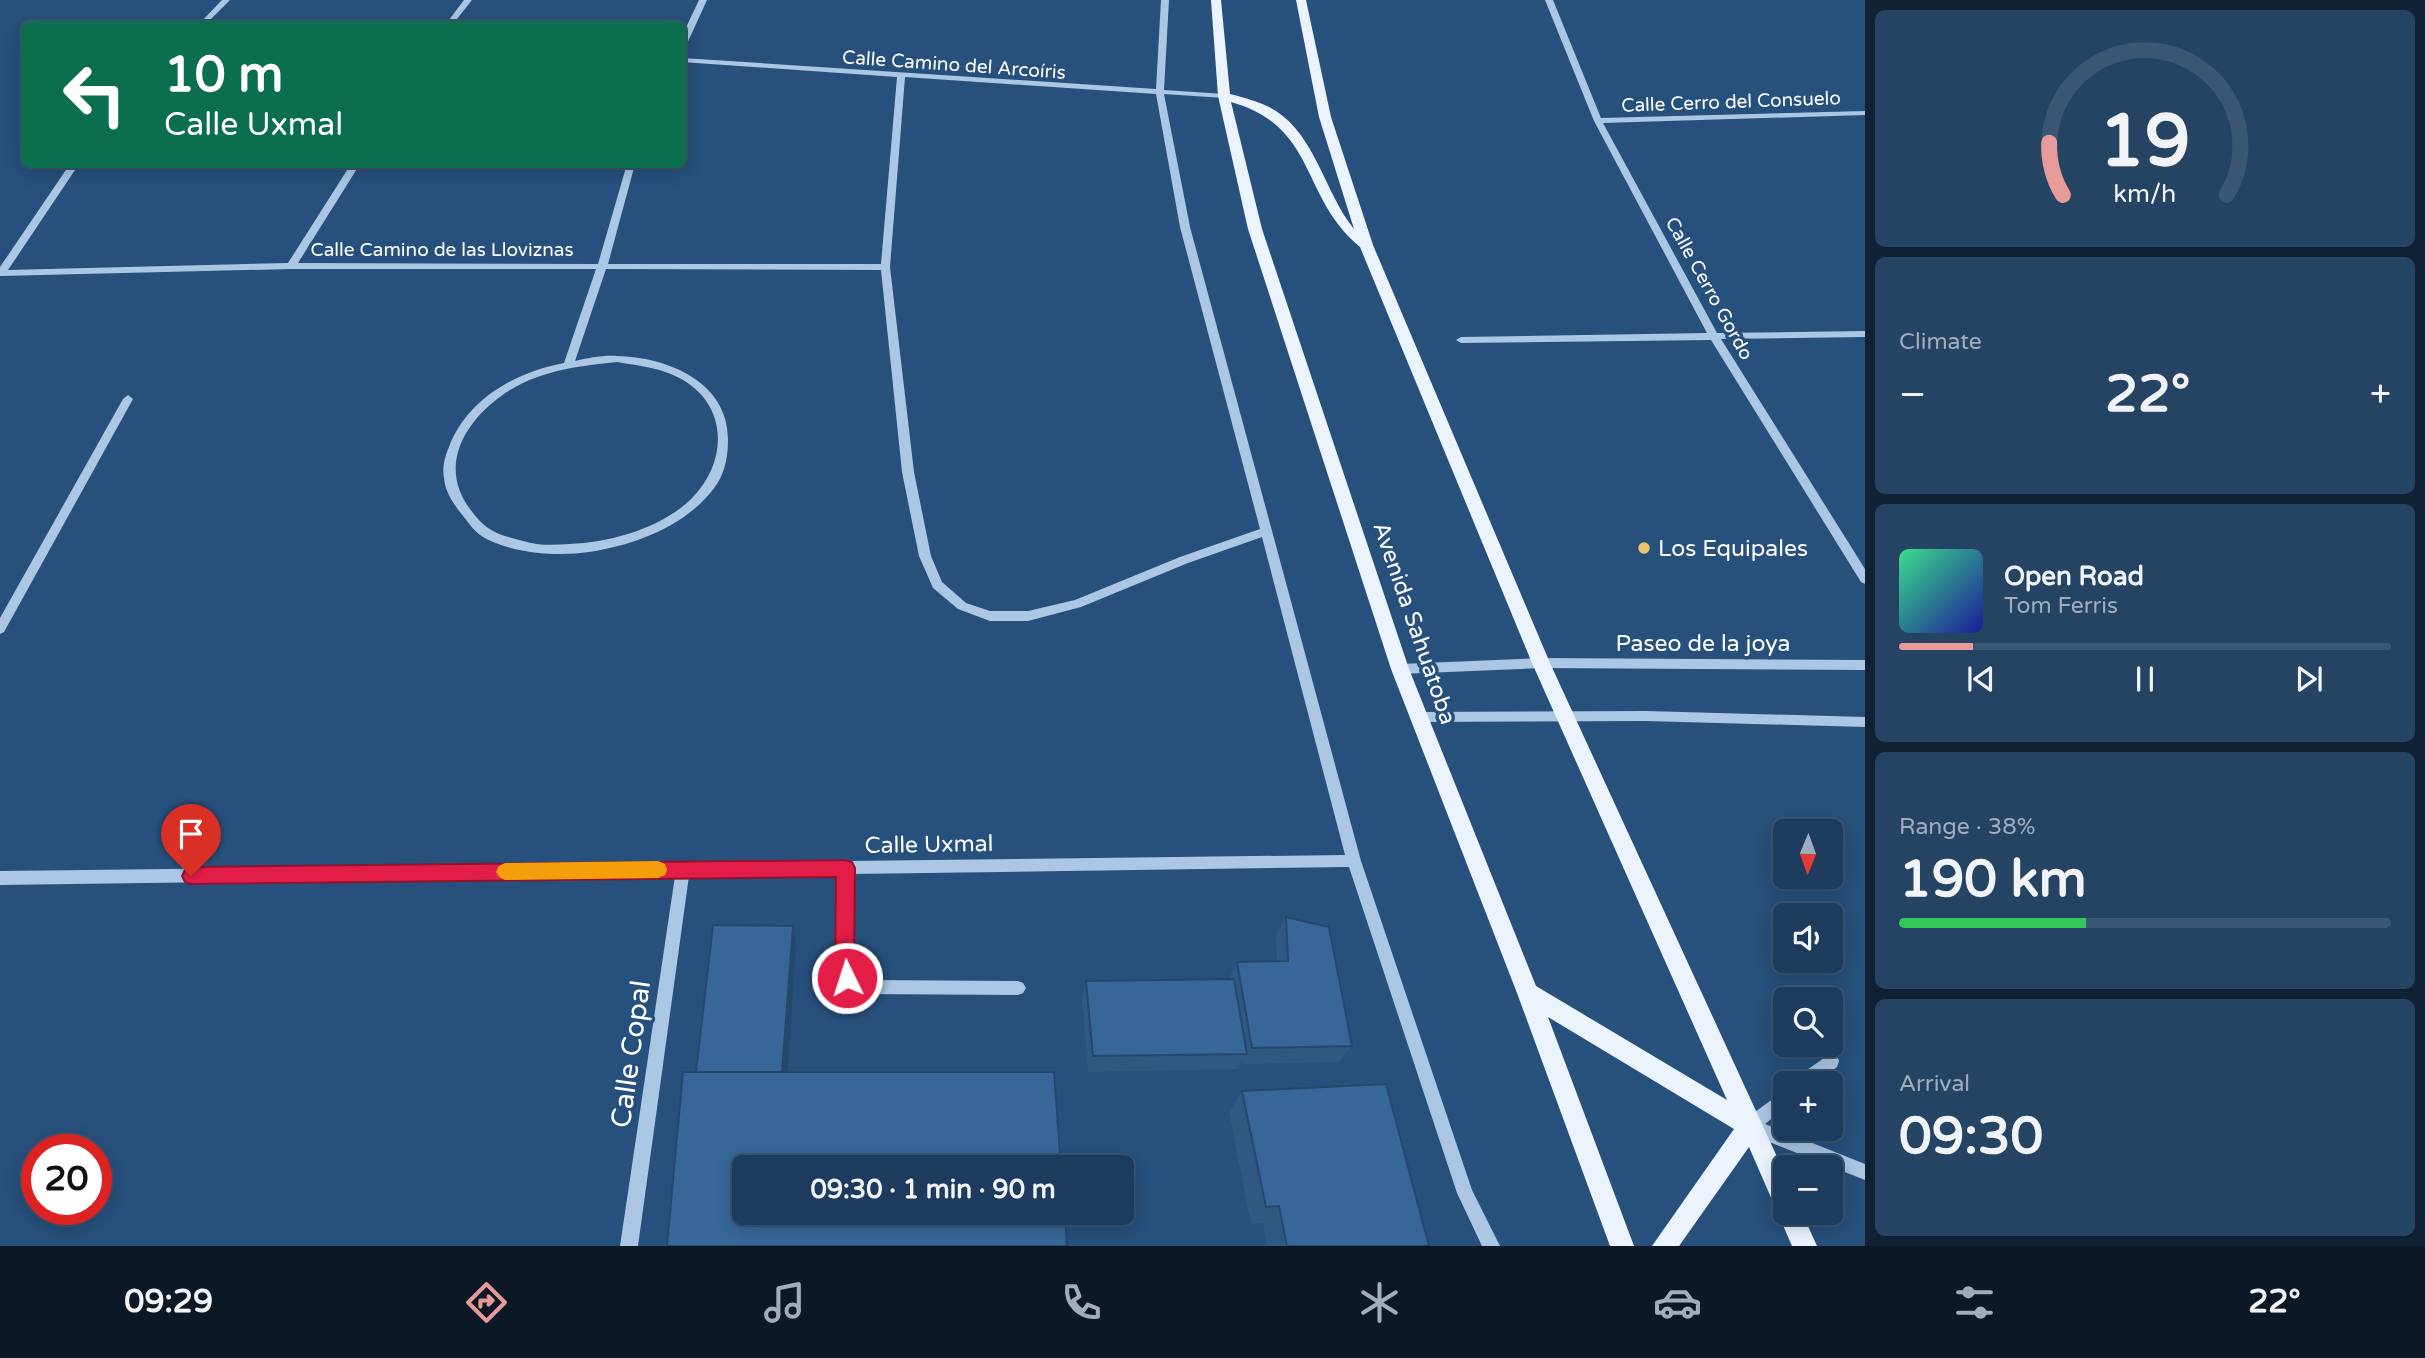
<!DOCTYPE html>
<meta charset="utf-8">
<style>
:root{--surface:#1d3c5d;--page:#254363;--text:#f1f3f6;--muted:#a0adbc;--line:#3b5672;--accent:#e69b98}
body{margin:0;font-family:"Varela Round",sans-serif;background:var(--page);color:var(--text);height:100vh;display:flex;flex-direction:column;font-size:26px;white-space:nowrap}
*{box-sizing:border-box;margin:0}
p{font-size:23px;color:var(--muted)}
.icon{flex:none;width:38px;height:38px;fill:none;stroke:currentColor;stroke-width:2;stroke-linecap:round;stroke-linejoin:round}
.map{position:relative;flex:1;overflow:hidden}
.panel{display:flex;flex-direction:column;gap:10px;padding:10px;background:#102133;width:560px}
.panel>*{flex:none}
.top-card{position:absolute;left:21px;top:21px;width:665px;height:147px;border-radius:10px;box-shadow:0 4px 18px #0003,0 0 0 2px var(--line);background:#0b6e4f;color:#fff;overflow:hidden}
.needle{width:46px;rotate:181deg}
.controls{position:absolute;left:1773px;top:819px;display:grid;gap:14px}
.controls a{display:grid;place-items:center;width:70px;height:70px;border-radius:10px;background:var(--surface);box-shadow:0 4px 18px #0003,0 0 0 2px var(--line);font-size:35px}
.speed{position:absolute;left:21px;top:1134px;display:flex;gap:14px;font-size:35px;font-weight:700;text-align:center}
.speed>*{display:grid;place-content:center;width:91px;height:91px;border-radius:50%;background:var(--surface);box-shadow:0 4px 18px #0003,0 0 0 2px var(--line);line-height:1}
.speed .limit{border:10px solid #d22;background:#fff;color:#111}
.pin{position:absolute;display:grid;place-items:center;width:60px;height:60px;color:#fff;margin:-72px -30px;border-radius:50% 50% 50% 0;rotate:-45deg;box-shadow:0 0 7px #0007}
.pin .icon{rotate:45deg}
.me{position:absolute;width:77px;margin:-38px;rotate:356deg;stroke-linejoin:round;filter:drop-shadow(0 0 5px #0008)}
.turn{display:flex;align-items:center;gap:24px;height:147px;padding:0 28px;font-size:32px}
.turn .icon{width:91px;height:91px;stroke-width:2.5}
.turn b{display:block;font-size:49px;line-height:60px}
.big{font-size:52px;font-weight:800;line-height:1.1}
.panel .card{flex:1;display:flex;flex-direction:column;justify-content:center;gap:10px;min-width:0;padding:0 24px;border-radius:10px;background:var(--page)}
.panel .dial{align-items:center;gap:0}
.dial svg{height:182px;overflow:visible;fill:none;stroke:var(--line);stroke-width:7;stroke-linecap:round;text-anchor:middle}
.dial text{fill:var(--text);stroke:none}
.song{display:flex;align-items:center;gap:21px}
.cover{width:84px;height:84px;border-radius:10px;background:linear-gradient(135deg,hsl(150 70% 55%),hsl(240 70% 35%))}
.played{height:7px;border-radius:4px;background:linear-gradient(90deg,var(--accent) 15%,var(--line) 15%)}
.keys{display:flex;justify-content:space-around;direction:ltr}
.heat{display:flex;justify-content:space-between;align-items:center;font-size:38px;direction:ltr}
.charge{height:10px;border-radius:5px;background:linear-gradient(90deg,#34c759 38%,var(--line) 0)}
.trip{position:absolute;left:732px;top:1155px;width:402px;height:70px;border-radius:10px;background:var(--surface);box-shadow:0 4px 18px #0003,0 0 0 2px var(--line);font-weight:800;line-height:70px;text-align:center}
.dock{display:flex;height:112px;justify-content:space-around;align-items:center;background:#0c1825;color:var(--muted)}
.dock .icon{width:49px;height:49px}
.dock .selected{color:var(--accent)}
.dock b{font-size:32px;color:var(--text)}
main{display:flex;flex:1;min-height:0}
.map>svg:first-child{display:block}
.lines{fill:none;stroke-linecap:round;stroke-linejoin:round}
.minor{fill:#abc7e4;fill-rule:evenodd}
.major{fill:#ebf3fc;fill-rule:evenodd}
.wall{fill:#2f5983}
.shaded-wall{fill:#26486a}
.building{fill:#376798;stroke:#26486a;stroke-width:2}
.route{fill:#e11d48;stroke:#92132f;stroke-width:2}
.slow{fill:#f59e0b}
.poi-dot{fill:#ecc371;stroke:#27507c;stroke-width:2.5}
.labels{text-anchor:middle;stroke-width:7;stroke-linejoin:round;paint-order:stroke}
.far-street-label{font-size:19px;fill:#fff;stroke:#27507c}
.poi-label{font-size:23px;fill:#fff;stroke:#27507c;text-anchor:start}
.street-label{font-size:23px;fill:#fff;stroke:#27507c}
.near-street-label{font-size:28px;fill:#fff;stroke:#27507c}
</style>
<main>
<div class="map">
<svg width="1865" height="1246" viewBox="0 0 1865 1246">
<rect width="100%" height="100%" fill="#27507c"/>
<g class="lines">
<g class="minor">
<path d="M222,0H230L206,24H199Z"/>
<path d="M464,0H472L453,24H446Z"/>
<path d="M699,0H707L686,46L682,48V36Z"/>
<path d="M1161,0H1169L1164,90L1224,94L1228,96L1224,98L1164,94L1190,227L1361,861L1472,1190L1500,1246H1482L1457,1193L1349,867L852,874L851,967L853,974L863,980L1018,981L1023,983L1026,988L1023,993L1018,995L861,994L842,984L837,967L838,874L689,876L638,1246H620L675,876L0,885V871L1345,855L1262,537L1188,563L1081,607L1028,621H990L958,609L933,588L919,556L902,472L881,270L606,269L575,361C588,358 603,355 617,356C666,357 728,381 728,439C728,454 726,470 717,484C689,525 636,545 589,552C557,557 507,553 480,535C472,529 466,519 459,511C452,501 445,491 444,478C442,467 445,456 449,447C467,399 516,372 564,363L596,269H291L0,276V267L70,164H79L8,270L288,263L351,164H360L298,263L598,264L627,164H635L608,264H881L897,77L682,62V58L1156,89ZM905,77L1156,94L1180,227L1260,529L1180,557L1075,600L1028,611H990L966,603L942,582L931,556L914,472L890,267ZM617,362C640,366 663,368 683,380C729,407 727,463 692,498C662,528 612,542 570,544C555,545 538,546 523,541C511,538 498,535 488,528C481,523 475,516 470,509C436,464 468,416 510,390C543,370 580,366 617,362Z"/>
<path d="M1545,0H1553L1601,118L1865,111V115L1603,123L1717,333L1865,331V337L1721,339L1865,569V584L1861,582L1711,340L1461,343L1456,340L1461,337L1707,333L1594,121Z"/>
<path d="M128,395L133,399L4,632L0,634V618L123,399Z"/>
<path d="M1541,658L1865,660V670L1541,668L1400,674L1396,673L1394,669L1396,665L1400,664Z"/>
<path d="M1646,711L1865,717V727L1646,721L1419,722L1414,721L1413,717L1414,713L1419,712Z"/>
<path d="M1831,1053L1837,1055L1839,1061L1837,1067L1815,1083H1795L1797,1077Z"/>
<path d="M1785,1090V1108L1765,1124L1865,1164V1180L1744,1132L1742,1126L1744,1120Z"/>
</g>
<path class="major" d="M1211,0H1221L1230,94C1245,98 1262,102 1276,111C1316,137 1325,193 1354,229L1319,117L1296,0H1306L1331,117L1373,245L1550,663L1785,1174V1213H1802L1817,1246H1792L1749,1147L1679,1246H1652L1734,1129L1548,1017L1634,1246H1610L1517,993L1391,669L1248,229L1218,96ZM1231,102C1318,127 1299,196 1360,247L1532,663L1727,1100L1536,986L1409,669L1262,229Z"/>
</g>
<g class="wall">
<path d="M1286,917L1352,1046L1339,1062L1242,1064V1061L1237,1069L1088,1072L1082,998L1086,981L1229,979L1237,962H1277L1276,936Z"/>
<path d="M1242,1091L1429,1246H1267L1263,1223L1251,1224L1229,1112Z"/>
</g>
<path class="shaded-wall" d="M793,926L796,944L786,1097L781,1082Z"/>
<g class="building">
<path d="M1286,917L1329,927L1352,1046L1252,1048L1237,962L1288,961Z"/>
<path d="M713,925L793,926L782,1072H696Z"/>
<path d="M1234,979L1247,1054L1093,1056L1086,981Z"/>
<path d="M683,1072H1054L1061,1167H744V1213H1065L1067,1246H667Z"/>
<path d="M1386,1084L1429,1246H1287L1279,1206L1266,1207L1242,1091Z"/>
</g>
<path class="route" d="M845,860L852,862L855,868L854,967L857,978L854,985L847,988L840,985L835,967L836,877L191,884L185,882L182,876L185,870L191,867Z"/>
<path class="slow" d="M658,861L665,864L667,870L665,875L658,878L505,880L499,877L496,872L499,866L505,863Z"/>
<circle class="poi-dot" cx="1644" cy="548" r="7"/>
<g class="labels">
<g class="far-street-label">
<text transform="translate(954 64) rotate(4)" y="7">Calle Camino del Arcoíris</text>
<text transform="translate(1731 101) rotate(-2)" y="7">Calle Cerro del Consuelo</text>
<text x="442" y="256">Calle Camino de las Lloviznas</text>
<text transform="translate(1710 288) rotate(61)" y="7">Calle Cerro Gordo</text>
</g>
<g class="poi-label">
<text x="1658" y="556">Los Equipales</text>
</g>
<g class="street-label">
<text transform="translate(1415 623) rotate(71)" y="8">Avenida Sahuatoba</text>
<text x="1703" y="651">Paseo de la joya</text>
<text transform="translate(929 844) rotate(-1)" y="8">Calle Uxmal</text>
</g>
<g class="near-street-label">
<text transform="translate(630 1054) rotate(-82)" y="10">Calle Copal</text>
</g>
</g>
</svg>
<div class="controls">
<a><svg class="needle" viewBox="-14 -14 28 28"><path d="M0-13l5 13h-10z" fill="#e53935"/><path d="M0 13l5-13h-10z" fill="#a0adbc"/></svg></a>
<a><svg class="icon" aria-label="sound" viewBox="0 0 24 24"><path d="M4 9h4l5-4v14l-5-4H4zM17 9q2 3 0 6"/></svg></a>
<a><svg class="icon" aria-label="search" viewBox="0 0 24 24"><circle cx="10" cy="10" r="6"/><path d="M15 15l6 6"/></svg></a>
<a>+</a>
<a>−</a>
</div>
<div class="speed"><div class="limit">20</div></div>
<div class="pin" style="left:191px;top:876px;background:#d93025"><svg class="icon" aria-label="arrive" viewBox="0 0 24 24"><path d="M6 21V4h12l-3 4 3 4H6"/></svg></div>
<svg class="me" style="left:847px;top:978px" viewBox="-20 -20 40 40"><circle r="17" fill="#e11d48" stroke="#fff" stroke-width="3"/><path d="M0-11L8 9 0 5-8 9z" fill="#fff"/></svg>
<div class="trip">09:30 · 1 min · 90 m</div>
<div class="top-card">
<div class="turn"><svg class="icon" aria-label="left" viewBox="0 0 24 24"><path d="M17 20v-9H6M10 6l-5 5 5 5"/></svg><div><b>10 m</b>Calle Uxmal</div></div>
</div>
</div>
<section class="panel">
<div class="card dial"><svg viewBox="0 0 100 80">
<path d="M14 69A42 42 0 1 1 86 69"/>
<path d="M14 69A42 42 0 0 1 8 46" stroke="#e69b98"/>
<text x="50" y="56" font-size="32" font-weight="700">19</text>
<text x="50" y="72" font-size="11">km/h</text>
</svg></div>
<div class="card"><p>Climate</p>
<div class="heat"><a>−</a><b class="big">22°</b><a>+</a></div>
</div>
<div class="card">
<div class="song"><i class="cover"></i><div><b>Open Road</b><p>Tom Ferris</p></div></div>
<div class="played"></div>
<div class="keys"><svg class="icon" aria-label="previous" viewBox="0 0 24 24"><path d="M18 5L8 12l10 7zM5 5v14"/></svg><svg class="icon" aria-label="pause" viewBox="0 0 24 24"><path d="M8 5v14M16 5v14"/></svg><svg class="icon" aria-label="next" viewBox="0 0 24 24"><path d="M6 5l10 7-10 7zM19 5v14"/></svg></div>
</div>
<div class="card"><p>Range · 38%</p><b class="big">190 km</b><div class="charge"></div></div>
<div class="card"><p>Arrival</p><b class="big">09:30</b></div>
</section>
</main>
<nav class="dock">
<b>09:29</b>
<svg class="icon selected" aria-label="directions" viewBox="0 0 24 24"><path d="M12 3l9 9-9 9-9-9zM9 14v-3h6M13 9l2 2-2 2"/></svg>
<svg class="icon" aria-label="music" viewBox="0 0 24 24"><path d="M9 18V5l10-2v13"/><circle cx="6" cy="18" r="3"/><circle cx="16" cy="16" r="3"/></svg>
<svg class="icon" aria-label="phone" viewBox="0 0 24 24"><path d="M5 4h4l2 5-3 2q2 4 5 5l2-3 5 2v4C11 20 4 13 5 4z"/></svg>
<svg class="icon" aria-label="climate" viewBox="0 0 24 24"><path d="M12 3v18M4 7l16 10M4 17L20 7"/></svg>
<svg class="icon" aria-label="car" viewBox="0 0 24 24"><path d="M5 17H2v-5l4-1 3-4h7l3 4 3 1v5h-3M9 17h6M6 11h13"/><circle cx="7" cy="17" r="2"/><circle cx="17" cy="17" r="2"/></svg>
<svg class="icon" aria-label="filters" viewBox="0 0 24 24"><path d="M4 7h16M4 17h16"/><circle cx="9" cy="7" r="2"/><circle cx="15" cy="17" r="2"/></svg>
<b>22°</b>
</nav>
